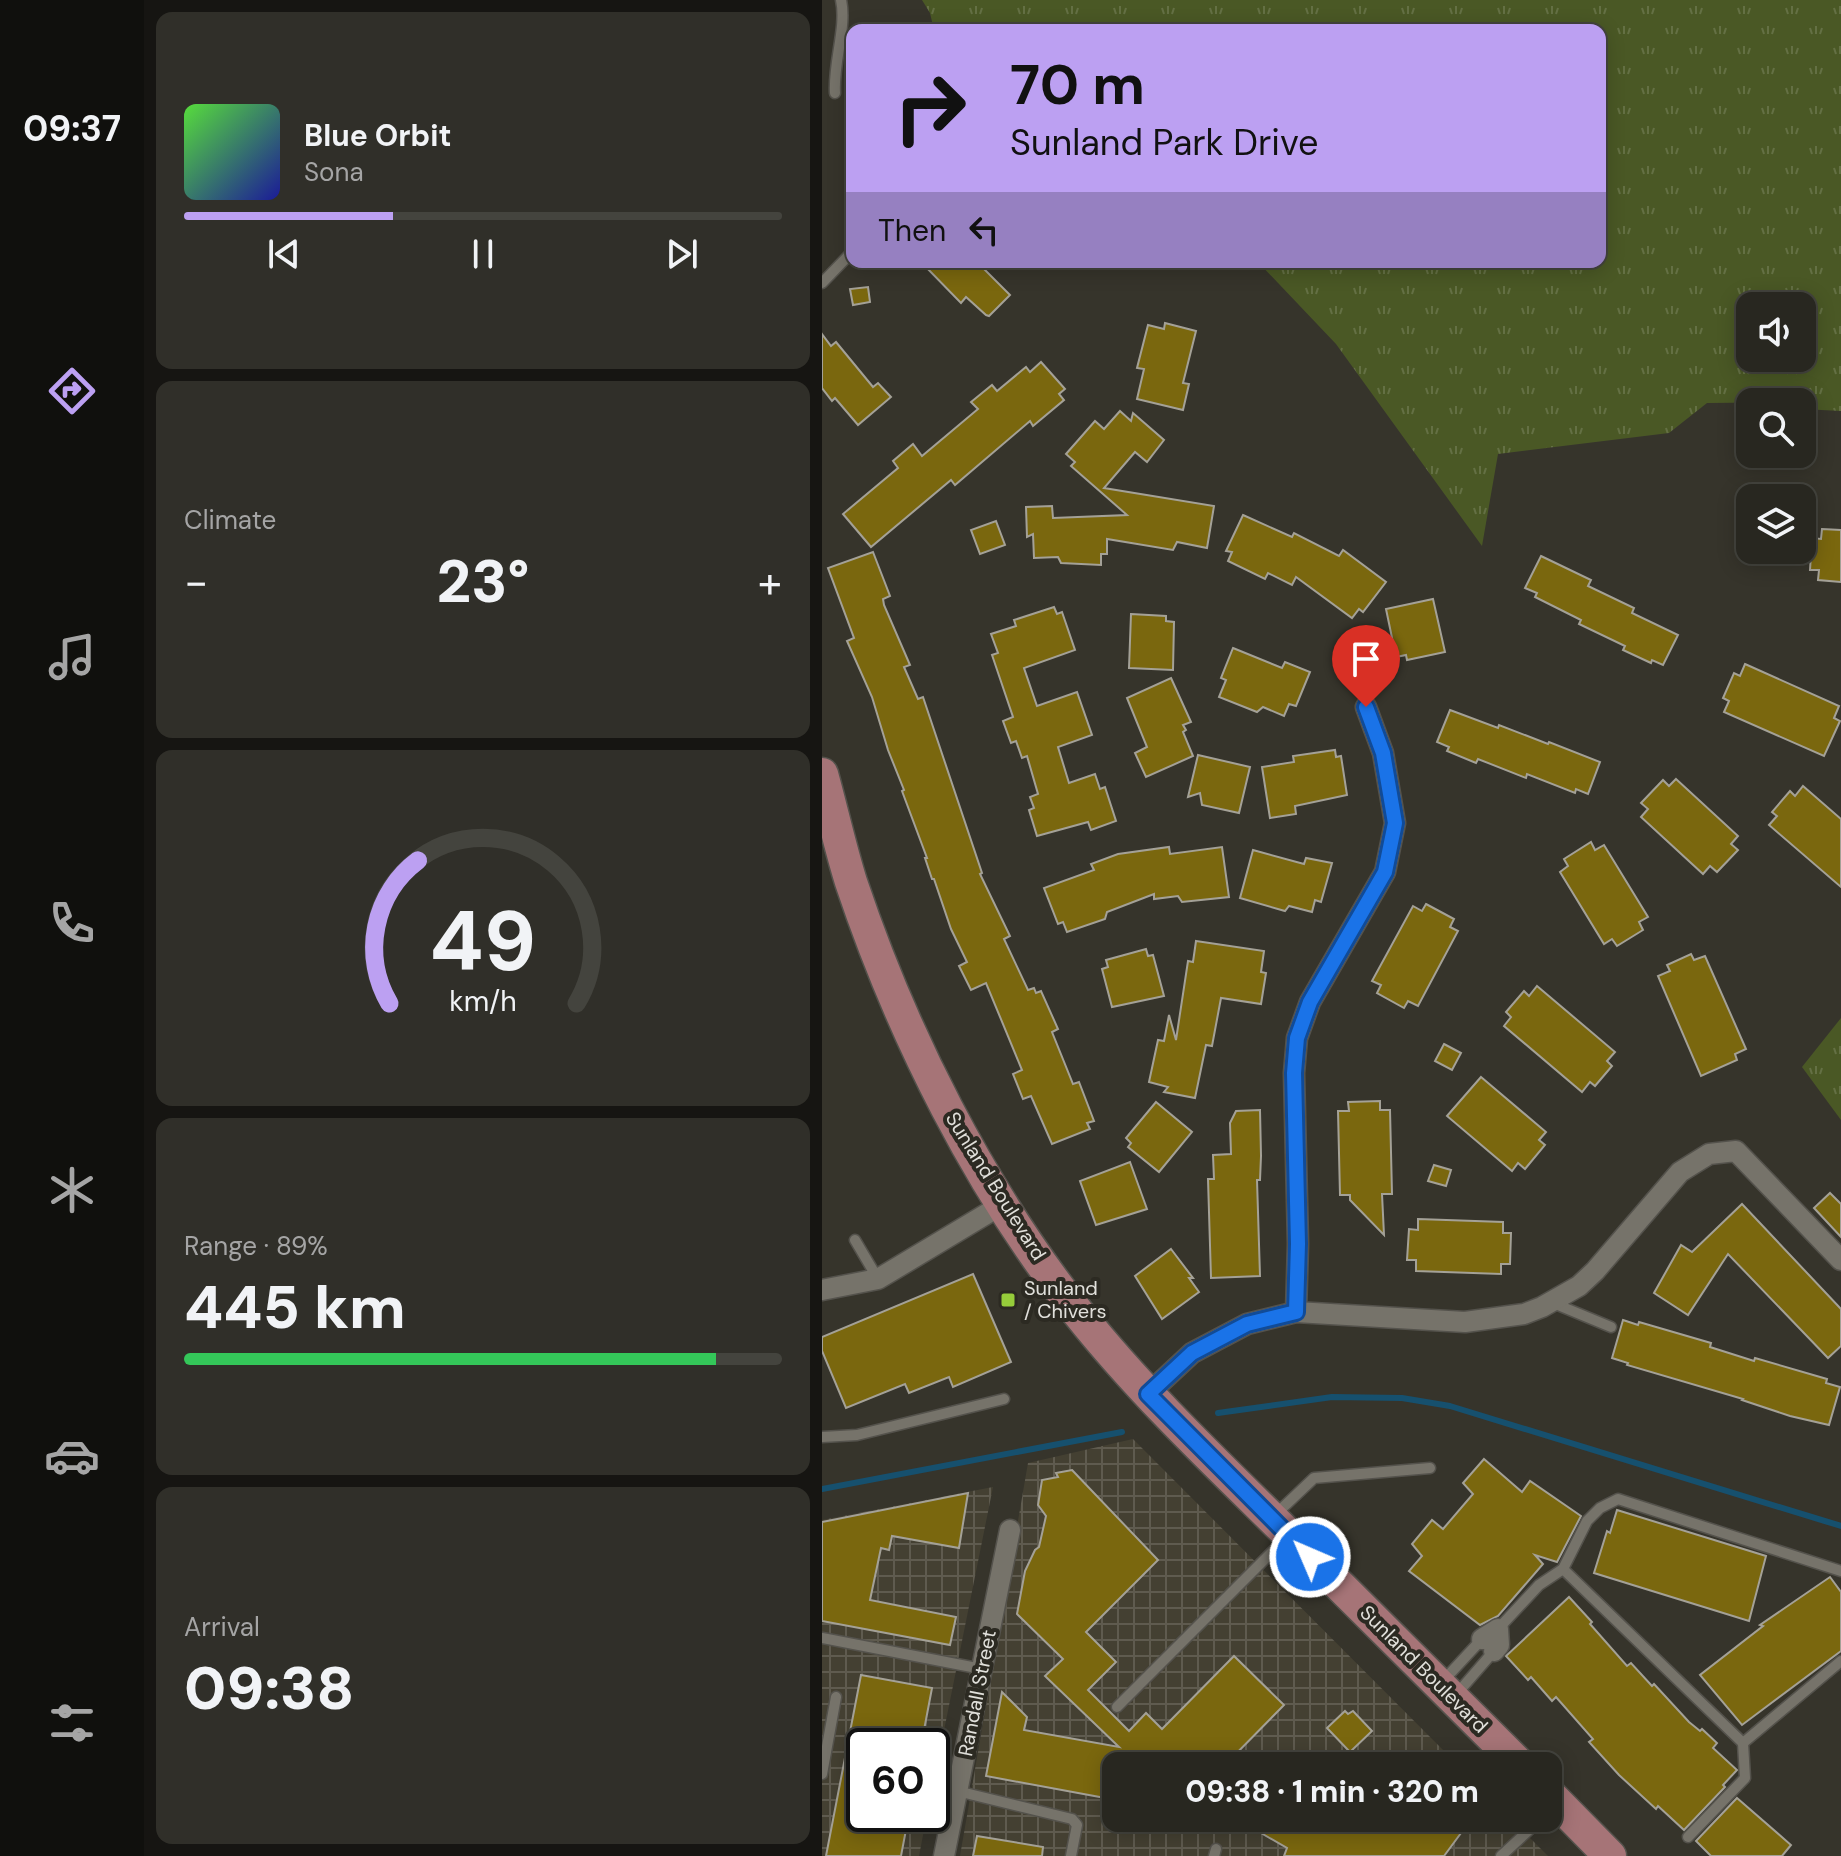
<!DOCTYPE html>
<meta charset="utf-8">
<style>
:root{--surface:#282720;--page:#302f29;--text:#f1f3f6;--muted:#a5a5a5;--line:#44443e;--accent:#bca0f2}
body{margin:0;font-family:"DM Sans",sans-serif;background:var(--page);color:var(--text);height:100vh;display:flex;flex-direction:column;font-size:30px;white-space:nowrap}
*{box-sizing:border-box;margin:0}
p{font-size:26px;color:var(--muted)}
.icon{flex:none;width:44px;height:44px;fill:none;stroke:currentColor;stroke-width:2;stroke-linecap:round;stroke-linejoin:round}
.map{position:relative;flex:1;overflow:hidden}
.sheet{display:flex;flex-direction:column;gap:12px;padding:12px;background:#161512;width:678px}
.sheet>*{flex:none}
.banner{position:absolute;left:24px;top:24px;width:760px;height:244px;border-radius:16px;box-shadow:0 4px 20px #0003,0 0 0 2px var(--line);background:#bca0f2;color:#111;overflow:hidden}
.controls{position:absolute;left:914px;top:292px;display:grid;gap:16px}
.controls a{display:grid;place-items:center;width:80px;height:80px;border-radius:16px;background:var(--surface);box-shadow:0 4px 20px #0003,0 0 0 2px var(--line);font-size:40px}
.speed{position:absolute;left:24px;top:1728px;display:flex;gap:16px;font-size:40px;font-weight:700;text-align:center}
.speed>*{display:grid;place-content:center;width:104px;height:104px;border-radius:50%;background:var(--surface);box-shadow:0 4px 20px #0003,0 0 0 2px var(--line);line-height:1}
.speed .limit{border:4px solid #111;border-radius:12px;background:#fff;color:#111}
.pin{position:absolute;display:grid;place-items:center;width:68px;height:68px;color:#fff;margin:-82px -34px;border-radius:50% 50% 50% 0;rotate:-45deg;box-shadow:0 0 8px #0007}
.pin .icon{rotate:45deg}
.me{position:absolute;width:88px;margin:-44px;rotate:315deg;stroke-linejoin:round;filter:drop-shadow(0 0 6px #0008)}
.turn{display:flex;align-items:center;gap:28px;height:168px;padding:0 32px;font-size:36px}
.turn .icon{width:104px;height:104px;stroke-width:2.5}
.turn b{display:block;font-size:56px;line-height:68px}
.then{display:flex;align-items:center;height:76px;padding:0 32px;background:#0003;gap:16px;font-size:30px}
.big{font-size:60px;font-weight:800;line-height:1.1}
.sheet .tile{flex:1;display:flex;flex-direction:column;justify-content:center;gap:12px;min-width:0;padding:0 28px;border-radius:16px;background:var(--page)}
.sheet .dial{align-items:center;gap:0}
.dial svg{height:208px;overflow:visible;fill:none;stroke:var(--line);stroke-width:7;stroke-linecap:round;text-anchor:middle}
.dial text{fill:var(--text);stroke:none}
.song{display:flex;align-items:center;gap:24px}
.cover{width:96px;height:96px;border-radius:12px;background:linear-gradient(135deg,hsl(110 70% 55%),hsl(240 70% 35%))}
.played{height:8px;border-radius:4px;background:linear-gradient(90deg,var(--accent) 35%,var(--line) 35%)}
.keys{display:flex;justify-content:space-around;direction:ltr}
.heat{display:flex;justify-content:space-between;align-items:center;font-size:44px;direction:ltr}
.charge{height:12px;border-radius:6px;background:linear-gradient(90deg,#34c759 89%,var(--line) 0)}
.trip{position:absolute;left:280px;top:1752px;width:460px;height:80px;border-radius:16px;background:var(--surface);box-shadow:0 4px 20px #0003,0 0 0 2px var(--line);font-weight:800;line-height:80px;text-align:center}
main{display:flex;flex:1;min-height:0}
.menu{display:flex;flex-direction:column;width:144px;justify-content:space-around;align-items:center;background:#10100d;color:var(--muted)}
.menu .icon{width:56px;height:56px}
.menu .active{color:var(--accent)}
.menu b{font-size:36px;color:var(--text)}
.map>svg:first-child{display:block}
.industrial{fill:url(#industrial-grid)}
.grass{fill:url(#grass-tufts);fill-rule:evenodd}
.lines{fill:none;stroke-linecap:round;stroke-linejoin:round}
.stream{stroke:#16506e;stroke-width:6}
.building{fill:#7a670e;stroke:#a4a197;stroke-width:2}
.service-casing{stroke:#54524c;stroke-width:13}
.minor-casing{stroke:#54524c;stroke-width:23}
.primary-casing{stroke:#54524c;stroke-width:35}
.service{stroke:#76736a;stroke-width:10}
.minor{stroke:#76736a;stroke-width:20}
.primary{stroke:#a67477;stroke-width:32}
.route-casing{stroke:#114b97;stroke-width:20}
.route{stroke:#1a73e8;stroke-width:14}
.poi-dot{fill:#96cc3a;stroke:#2c2a22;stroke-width:3}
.labels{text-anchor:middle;stroke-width:8;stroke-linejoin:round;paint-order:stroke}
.street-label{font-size:20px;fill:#e1e0db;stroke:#2c2a22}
.poi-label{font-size:20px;fill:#e1e0db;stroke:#2c2a22;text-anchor:start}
</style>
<main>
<nav class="menu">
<b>09:37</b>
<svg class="icon active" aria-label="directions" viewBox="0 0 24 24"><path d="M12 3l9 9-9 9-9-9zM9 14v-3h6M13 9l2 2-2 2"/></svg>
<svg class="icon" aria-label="music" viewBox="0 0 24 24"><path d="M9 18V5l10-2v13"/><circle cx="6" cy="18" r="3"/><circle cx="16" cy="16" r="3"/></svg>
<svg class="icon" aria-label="phone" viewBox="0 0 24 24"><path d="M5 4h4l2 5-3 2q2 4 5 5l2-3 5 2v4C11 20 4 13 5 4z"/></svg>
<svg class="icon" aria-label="climate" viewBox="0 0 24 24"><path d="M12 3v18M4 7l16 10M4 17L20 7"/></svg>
<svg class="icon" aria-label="car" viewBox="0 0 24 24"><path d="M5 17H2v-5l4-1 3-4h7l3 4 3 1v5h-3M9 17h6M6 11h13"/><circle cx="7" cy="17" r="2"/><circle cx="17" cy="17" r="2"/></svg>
<svg class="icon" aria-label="filters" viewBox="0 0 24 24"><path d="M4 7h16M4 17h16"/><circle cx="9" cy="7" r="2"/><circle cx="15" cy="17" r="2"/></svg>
</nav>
<section class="sheet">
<div class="tile">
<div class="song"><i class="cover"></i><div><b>Blue Orbit</b><p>Sona</p></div></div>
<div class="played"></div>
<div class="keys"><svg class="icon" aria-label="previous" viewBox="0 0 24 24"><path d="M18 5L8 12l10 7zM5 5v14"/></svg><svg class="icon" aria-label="pause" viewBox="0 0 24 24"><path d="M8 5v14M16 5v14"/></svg><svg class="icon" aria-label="next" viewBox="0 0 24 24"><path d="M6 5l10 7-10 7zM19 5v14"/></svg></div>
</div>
<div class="tile"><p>Climate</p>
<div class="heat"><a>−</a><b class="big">23°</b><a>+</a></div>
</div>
<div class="tile dial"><svg viewBox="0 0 100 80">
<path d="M14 69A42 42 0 1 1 86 69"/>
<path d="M14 69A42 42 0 0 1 25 14" stroke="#bca0f2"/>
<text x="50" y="56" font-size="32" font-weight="700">49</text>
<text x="50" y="72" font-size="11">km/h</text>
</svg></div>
<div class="tile"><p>Range · 89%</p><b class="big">445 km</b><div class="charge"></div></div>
<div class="tile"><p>Arrival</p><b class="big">09:38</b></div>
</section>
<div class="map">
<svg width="1019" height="1856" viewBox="0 0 1019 1856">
<defs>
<pattern id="industrial-grid" width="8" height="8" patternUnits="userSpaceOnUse" patternTransform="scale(2)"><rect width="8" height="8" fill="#444032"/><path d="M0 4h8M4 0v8" fill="none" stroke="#5f5b4f"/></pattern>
<pattern id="grass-tufts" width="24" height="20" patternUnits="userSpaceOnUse" patternTransform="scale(2)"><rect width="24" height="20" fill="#4a5825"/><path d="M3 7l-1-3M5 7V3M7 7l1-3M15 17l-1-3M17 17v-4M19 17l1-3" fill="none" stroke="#647044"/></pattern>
</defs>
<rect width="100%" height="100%" fill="#36342b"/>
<g class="industrial">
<path d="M311,1439L637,1766H294V1818H688L726,1856H138L206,1463Z"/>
<path d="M171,1487L110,1790V1746H42V1814H105L97,1856H0V1520Z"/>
</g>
<g class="grass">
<path d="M100,0H1019V411L980,409V402L885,403L847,433L676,454L660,546L514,344L436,262H778V30H112L108,13ZM928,306H980V358H928Z"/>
<path d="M1019,1018V1120L980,1067Z"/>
</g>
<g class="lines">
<g class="stream">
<path d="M396,1413L510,1397L580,1398L628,1406L1019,1526"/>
<path d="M0,1489L300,1432"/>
</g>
</g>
<g class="building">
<path d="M99,262H155L188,295L167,316L164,315L144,297L139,303Z"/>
<path d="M46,287L48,302L31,305L28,289Z"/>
<path d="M343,323L374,331L361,383L367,384L361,410L315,399L322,369L315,368L326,325L342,329Z"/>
<path d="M0,334L9,346L14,342L51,387L56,383L69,397L36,425L13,398L10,401L0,388Z"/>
<path d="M219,362L243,389L237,394L242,400L211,426L208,421L133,485L129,480L49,547L21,514L76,468L71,461L91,444L100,456L156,409L149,402L170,385L175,391L204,367L208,372Z"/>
<path d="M298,411L309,421L311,413L342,440L325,462L313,452L282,488L392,506L385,548L355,542L351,550L285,539V554H279V565L239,563L236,557L212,558L211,534L205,537L204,507L230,506L231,518L305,515L249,466L253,462L244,454L273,421L282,429Z"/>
<path d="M421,515L470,537L472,533L517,556L521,550L564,582L541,612L537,609L530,618L474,577L470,585L446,573L443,579L406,561L410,552L404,551Z"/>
<path d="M174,521L183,545L158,554L149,530Z"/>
<path d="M1000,529L1019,530V582L996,580L997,570H988L990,538L999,539Z"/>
<path d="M51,552L68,596L61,599L62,605L88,665L82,667L96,699L101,697L160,873L158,874L188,936L182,939L206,990L212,988L214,993L219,991L236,1029L230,1032L251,1084L257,1082L272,1121L265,1123L268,1129L230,1144L209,1096L201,1099L191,1074L200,1070L164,983L149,990L137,966L145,962L129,929L112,879H110L103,858H105L80,791L82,790L66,750L50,697L25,641L32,638L6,568Z"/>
<path d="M719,556L769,580L766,586L812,608L810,613L856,635L841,665L830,660L829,663L801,650L803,646L757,624L759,620L713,597L715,593L703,588Z"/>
<path d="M611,599L623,652L585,660L584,655L574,657L564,609Z"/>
<path d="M232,607L235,614L240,612L253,650L202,668L215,706L255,692L270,735L236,747L247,783L273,774L278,789L283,787L294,821L269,830L266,822L215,836L207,810L212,808L208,797L216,794L205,756L200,758L194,741L189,743L181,721L191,717L170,655L176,653L169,634L194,626L192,620Z"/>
<path d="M309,614L344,616V621L352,622L351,670L307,668Z"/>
<path d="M411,648L460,668L463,662L488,672L474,706L467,704L462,716L441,707L435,712L397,697L404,680L399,678Z"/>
<path d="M923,664L1017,706L1012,718L1018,721L1002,756L902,712L907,701L901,698L912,673L918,676Z"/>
<path d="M349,678L369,722L361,725L364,730L361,732L371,756L324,777L313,753L325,747L305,698Z"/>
<path d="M628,710L676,728L677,725L726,744L727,742L778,762L766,794L754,789L753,793L705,774L704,778L656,759L654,763L625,751L627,747L615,742Z"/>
<path d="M513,750L514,757L519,756L525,795L473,806L474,814L448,818L440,767L472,762L471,756Z"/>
<path d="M376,755L428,767L417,813L380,805L378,793L366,797Z"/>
<path d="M854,779L916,836L909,844L916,850L895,872L888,866L881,874L819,817L826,809L819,803L841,780L847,786Z"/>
<path d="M981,786L1019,819V887L947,825L955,816L950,812L968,791L973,796Z"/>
<path d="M769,842L773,850L782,845L826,917L817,922L821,930L795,946L790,939L782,944L738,872L746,866L742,859Z"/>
<path d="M347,847L348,854L400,847L407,897L360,902L356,896L332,899V894L285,912L283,919L245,932L241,922L236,924L222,888L272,870L269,864L296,854Z"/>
<path d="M431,850L482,864L484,858L510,863L499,902L493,900L490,912L467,906L463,911L418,898Z"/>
<path d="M604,904L632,919L628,927L636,931L596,1006L586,1001L582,1008L555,993L559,985L550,981L591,906L600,911Z"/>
<path d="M374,941L442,951L439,972L444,973L439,1004L399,998L390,1046L384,1045L373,1098L342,1092L346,1087L327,1082L336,1040L342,1041L347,1015L354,1040L366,961L371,962Z"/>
<path d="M324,949L326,956L331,955L342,996L290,1007L280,969L286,967L284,960Z"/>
<path d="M869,954L872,960L883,956L924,1049L913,1054L915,1060L879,1076L836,976L848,971L845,965Z"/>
<path d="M715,986L793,1052L785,1061L790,1066L773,1086L768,1082L760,1092L682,1026L689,1017L684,1012L702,991L707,996Z"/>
<path d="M622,1044L639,1053L630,1070L613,1061Z"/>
<path d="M659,1077L724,1132L717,1140L723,1145L703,1169L696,1163L690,1171L625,1116Z"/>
<path d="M558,1101V1110H568L570,1194H560L562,1235L528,1200V1195H518L516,1111H527L526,1102Z"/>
<path d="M334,1102L370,1132L337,1172L306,1147L309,1143L304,1138Z"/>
<path d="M438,1110L439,1156L438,1180H435L438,1276L389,1278L386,1179H392L391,1155L409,1154L408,1123L414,1111Z"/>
<path d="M308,1162L325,1209L274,1225L258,1181Z"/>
<path d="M612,1165L629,1170L624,1186L606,1181Z"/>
<path d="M1008,1193L1019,1204V1237L992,1208Z"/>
<path d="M920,1204L1019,1309V1346L1006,1358L906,1254L866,1315L832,1293L859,1245L870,1252Z"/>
<path d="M596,1219L681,1222V1233H689L688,1264H679V1274L594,1271V1260H585L587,1229L596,1230Z"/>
<path d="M349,1249L371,1278H367L377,1292L340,1319L313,1276Z"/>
<path d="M151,1274L189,1362L131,1387L127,1377L87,1393L83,1384L24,1408L0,1351V1337Z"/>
<path d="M801,1320L816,1325L817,1322L889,1343L888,1347L932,1361L933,1358L1005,1379L1004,1383L1018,1387L1007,1425L968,1416L920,1400L921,1399L805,1365L806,1363L790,1358Z"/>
<path d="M662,1459L700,1492L708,1481L759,1516L735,1562L713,1555L721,1564L676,1616L658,1625L587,1571L600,1556L590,1544L610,1520L621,1529L651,1494L641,1483Z"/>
<path d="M250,1470L336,1560L264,1632L294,1662L266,1690L307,1731L324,1713L340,1729L412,1656L462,1705L402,1766H294V1800L164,1776L180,1692L205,1717L202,1730L297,1747L223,1676L241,1659L195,1614L203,1571L213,1550L217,1547L224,1516L216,1505L220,1480L236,1477L234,1473Z"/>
<path d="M146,1493L137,1548L70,1536L67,1550L59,1548L48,1600L134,1617L128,1645L0,1621V1522Z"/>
<path d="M795,1510L944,1556L927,1621L772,1573L785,1531L788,1533Z"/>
<path d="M1008,1577L1019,1592V1651L920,1725L878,1675L941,1626L938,1625Z"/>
<path d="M747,1597L770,1622L768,1624L805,1666L809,1663L830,1686L832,1684L867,1722L878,1731L880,1729L895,1743L891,1748L915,1770L901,1785L903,1787L862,1830L836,1806L834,1809L797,1775L767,1742L771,1739L734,1697L730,1701L709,1677L706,1680L684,1656Z"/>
<path d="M39,1675L110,1688L99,1746H42V1814H87L79,1856H4Z"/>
<path d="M523,1711L526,1714L531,1711L550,1731L528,1752L505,1728Z"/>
<path d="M915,1798L969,1845L960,1856H889L874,1841Z"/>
<path d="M439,1818H628L642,1829L622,1856H462L465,1848L439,1833Z"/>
<path d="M155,1836L221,1847L220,1856H151Z"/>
</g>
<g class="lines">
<defs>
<g id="service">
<path d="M13,93C11,62 25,27 19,0"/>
<path d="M0,283L30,252"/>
<path d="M33,1240L56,1279"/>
<path d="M731,1303L789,1327"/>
<path d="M0,1437L35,1435L182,1399"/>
<path d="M454,1514L492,1478L608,1468"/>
<path d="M741,1569L921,1743"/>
<path d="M676,1629L717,1585L741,1569L765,1521L778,1508L796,1499L1019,1571"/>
<path d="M0,1638L160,1669"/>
<path d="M621,1681L660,1639"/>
<path d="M632,1697L672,1651"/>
<path d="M295,1707L463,1539"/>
<path d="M0,1774L14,1697"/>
<path d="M135,1791L250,1819L255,1825L249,1856"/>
<path d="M866,1837L923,1778L921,1743L1019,1661"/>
<path d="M392,1856L394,1849"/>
<path d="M679,1856L720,1818"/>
</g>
<g id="minor">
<path d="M0,1290L56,1279L181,1204"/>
<path d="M474,1312L476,1244L472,1073L475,1038L488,1002L563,872L573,823L561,753L544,707"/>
<path d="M326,1394L370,1353L425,1324L474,1312L643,1322L702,1314L720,1307L757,1286L773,1271L858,1172L887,1154L914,1151L1019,1260"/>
<path d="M660,1639L676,1629L677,1645L672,1651"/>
<path d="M122,1856L188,1530"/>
</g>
<g id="primary">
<path d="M0,774C10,810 18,847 29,882C80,1034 157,1188 257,1314C320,1393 394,1463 466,1534C544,1611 621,1689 699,1766"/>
<path d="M726,1793L788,1856"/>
</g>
</defs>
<use href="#service" class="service-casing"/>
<use href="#minor" class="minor-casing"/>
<use href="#primary" class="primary-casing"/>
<use href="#service" class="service"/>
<use href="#minor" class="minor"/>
<use href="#primary" class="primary"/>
</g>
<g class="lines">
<defs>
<path id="route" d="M488,1557L326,1394L370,1353L425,1324L474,1312L476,1244L472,1073L475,1038L488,1002L563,872L573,823L561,753L544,707"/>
</defs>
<use href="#route" class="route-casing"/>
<use href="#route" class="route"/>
</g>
<rect class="poi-dot" x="178" y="1292" width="16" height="16" rx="4"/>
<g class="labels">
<g class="street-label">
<text transform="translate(174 1186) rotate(58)" y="7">Sunland Boulevard</text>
<text transform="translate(602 1669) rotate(45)" y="7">Sunland Boulevard</text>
<text transform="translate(155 1693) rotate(-79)" y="7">Randall Street</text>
</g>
<g class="poi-label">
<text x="202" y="1295">Sunland<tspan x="202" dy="23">/ Chivers</tspan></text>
</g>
</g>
</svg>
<div class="controls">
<a><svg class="icon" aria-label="sound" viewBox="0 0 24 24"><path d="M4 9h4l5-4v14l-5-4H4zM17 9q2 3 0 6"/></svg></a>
<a><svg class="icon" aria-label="search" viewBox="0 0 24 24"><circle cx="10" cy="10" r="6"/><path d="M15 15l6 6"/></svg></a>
<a><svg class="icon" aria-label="layers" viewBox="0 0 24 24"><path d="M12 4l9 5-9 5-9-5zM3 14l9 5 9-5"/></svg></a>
</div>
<div class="speed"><div class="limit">60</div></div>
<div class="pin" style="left:544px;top:707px;background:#d93025"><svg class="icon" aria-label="arrive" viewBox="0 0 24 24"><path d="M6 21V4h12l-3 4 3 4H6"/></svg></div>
<svg class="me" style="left:488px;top:1557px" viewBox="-20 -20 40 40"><circle r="17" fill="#1a73e8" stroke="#fff" stroke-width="3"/><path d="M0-11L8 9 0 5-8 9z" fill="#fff"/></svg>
<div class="trip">09:38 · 1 min · 320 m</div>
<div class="banner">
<div class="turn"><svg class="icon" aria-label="right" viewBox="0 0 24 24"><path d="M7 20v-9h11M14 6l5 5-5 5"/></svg><div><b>70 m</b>Sunland Park Drive</div></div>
<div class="then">Then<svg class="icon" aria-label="left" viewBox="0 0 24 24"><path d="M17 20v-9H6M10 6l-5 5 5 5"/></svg></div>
</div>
</div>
</main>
